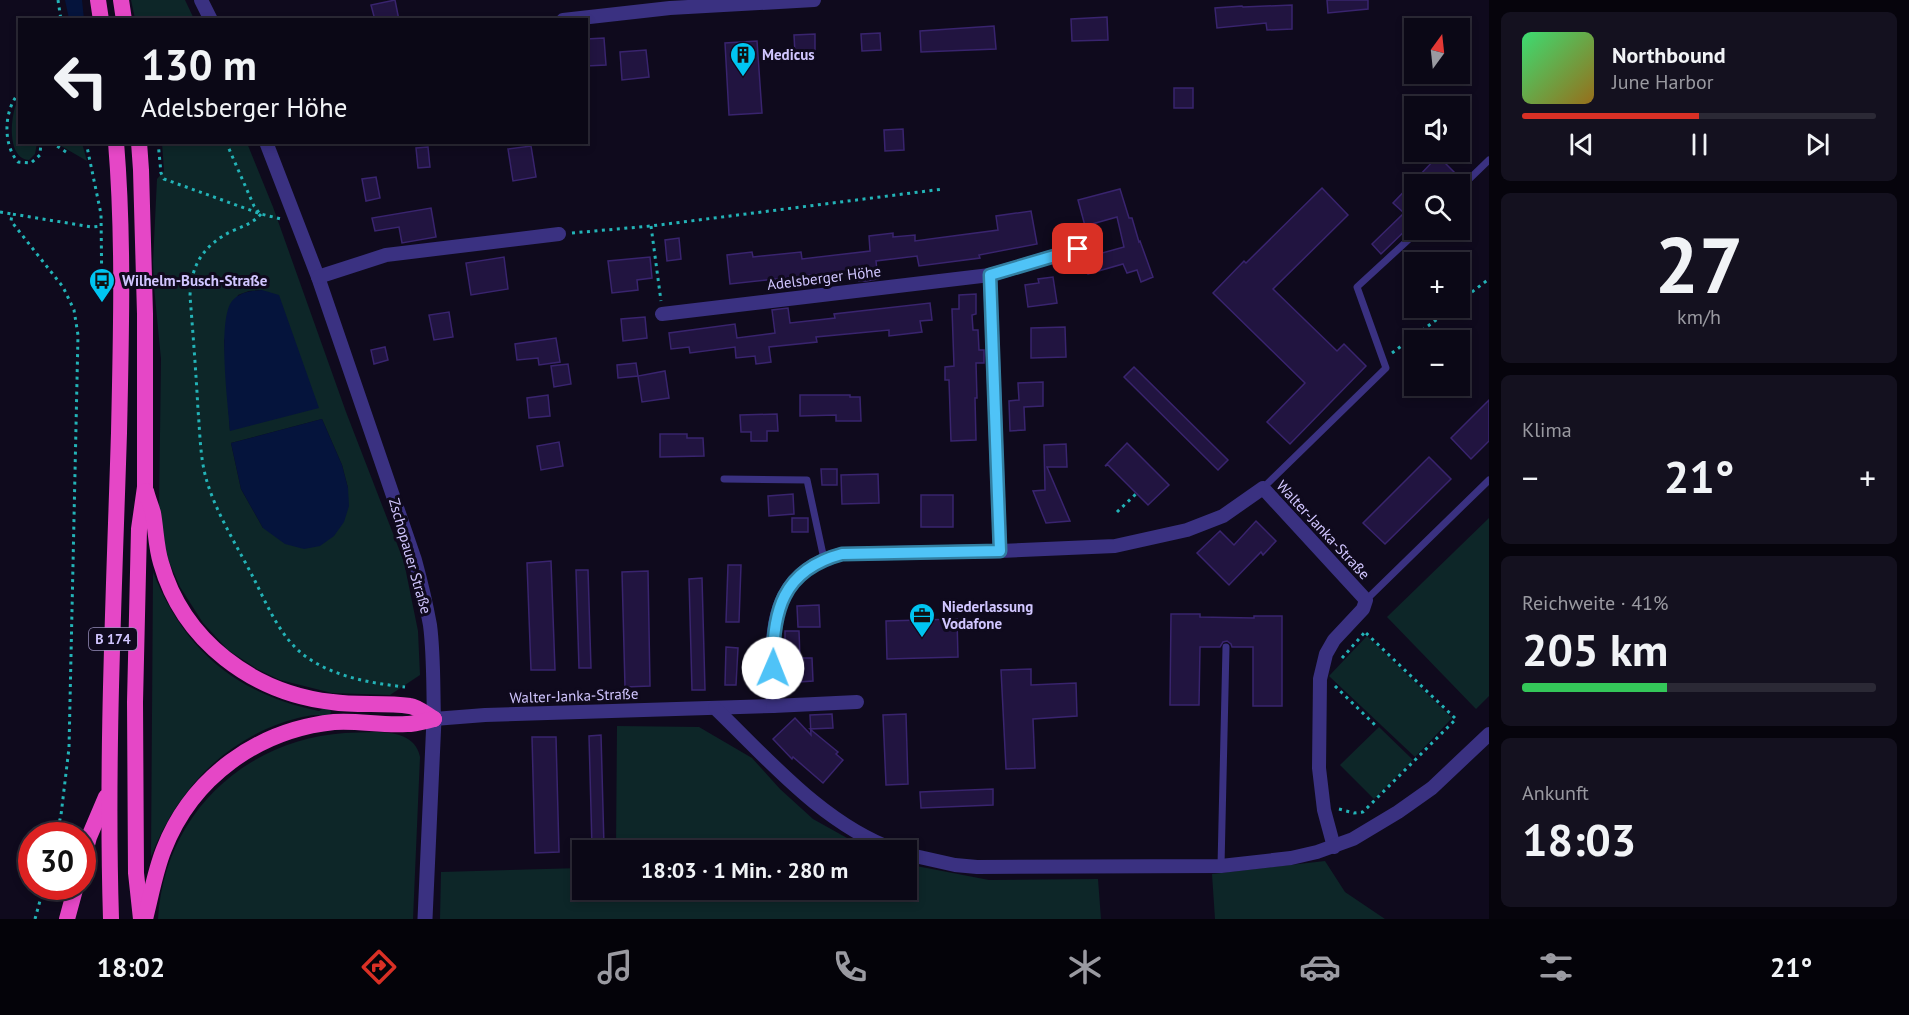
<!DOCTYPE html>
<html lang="de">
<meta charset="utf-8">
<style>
:root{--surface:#0b0816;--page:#14111f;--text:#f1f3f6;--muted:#9a9aa1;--line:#2b2935;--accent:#d93025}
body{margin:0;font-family:"PT Sans",sans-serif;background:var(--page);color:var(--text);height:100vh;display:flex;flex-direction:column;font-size:22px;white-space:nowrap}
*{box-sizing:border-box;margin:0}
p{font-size:20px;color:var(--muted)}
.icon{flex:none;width:33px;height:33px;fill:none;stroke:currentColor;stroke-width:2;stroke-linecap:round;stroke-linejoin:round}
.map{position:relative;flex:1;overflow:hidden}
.panel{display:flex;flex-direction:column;gap:12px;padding:12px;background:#06040c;width:420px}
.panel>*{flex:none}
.hud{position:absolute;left:18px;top:18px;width:570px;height:126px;border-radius:0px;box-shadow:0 3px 9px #0003,0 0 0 2px var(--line);background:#0b0816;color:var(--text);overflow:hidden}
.needle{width:39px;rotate:15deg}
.buttons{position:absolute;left:1404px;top:18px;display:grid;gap:12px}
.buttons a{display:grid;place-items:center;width:66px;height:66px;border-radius:0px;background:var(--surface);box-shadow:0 3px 9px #0003,0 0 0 2px var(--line);font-size:30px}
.speed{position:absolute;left:18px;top:822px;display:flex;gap:12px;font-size:30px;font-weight:700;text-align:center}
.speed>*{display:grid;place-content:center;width:78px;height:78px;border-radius:50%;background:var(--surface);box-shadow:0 3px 9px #0003,0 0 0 2px var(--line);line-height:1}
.speed .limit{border:9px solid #d22;background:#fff;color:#111}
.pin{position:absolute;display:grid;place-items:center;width:51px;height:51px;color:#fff;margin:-26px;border-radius:12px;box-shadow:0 3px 9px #0006}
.me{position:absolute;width:66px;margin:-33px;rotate:1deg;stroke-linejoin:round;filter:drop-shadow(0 0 4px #0008)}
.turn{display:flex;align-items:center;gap:21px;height:126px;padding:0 24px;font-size:27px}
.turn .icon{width:78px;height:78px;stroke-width:2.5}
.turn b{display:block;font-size:42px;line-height:51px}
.big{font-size:45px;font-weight:700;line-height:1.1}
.panel .widget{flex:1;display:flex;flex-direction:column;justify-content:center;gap:9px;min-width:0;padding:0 21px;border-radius:9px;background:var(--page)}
.panel .dial{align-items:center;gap:0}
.dial b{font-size:78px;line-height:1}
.song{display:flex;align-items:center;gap:18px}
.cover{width:72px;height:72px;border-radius:9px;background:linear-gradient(135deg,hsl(140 70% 55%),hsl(40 70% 35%))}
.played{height:6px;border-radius:3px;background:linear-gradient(90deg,var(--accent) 50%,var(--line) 50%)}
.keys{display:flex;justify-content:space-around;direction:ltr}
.heat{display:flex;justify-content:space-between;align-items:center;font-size:33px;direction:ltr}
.charge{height:9px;border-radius:4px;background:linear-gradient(90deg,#34c759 41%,var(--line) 0)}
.trip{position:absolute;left:572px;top:840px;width:345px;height:60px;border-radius:0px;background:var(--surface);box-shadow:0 3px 9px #0003,0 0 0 2px var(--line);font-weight:700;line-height:60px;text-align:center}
.menu{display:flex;height:96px;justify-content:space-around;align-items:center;background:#040309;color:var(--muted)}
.menu .icon{width:42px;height:42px}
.menu .selected{color:var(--accent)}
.menu b{font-size:27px;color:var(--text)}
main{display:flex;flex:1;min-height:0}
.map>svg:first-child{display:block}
.green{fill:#0d2628;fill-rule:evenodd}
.water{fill:#05143c}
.building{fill:#211440;stroke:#39246e;stroke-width:1.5}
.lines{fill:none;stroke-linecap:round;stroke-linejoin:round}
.path{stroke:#23b3b7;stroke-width:3;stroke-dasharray:3 4.5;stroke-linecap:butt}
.service{stroke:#3a3181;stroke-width:7}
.minor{stroke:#3a3181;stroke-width:14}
.tertiary{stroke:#3a3181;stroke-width:15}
.trunk{stroke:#e547c6;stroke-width:16}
.route-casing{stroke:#337fa1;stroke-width:15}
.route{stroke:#4fc3f7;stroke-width:10}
.labels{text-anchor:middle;stroke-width:6;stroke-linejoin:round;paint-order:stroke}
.shield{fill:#0f0a1d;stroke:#978ebb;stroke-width:1.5}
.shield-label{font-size:14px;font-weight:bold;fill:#d1c6ff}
.poi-label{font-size:15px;font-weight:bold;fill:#d1c6ff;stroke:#0f0a1d;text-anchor:start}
.street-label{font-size:15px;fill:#d1c6ff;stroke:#0f0a1d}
</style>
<main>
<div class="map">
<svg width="1489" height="919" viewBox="0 0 1489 919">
<rect width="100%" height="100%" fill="#0f0a1d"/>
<g class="green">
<path d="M131,0H185L194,19H135Z"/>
<path d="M19,98L20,142L37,143L35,154L29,160C6,159 10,112 19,98Z"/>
<path d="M56,143H82L87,161Z"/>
<path d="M162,143H247L273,207L346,412L404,562L418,631L420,675L390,695L332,693L280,680L257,669L228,650L203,623L180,587L164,550L159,508L161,359L154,287L153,262L157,179L164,171ZM262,290L230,431L224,341L238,295L249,291ZM322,419L342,465L348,488L263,528L241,489L231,443Z"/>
<path d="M1489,518V696L1476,709L1387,617Z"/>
<path d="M153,572C184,650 236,694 319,711L324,708L330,709L331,712L329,716C324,717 321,715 316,715C310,715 303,717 298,718C227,736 176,790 151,857Z"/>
<path d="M1367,636L1452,718L1415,757L1329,676Z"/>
<path d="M617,726L699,727L752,758L780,789L813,819L856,843L873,850H616Z"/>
<path d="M1379,727L1413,760L1374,799L1340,765Z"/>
<path d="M345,733C369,733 414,725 420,757L413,919H158C164,816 243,740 345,733Z"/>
<path d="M1325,861L1345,892L1385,919H1215L1212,874Z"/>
<path d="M906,864L989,880L1098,879L1101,919H440L441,872L582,868V890H906Z"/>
</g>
<g class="water">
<path d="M65,0H82L84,19H69Z"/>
<path d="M262,290L279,295L319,408L230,431C228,405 217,320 232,301C240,292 251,291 262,290Z"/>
<path d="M322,419L342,465L348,488L349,506L344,522L334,536L320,546L304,549L285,544L263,528L241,489L231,443Z"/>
</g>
<g class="building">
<path d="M395,0L399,20H375L371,5Z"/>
<path d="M1327,0H1368V9L1328,13Z"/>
<path d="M1292,5V29L1267,30L1266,23L1217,28L1215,8L1242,6L1243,7Z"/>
<path d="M1107,17L1108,40L1072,41L1071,19Z"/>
<path d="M994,26L996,49L921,52L920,31Z"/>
<path d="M880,33L881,50L862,51L861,34Z"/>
<path d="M815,34V53L795,54L794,35Z"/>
<path d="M604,38L606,65L586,66V39Z"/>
<path d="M757,41L762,113L729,115L725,43Z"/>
<path d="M646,50L649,77L622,80L620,52Z"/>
<rect x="1174" y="88" width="19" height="20"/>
<path d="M903,129L904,150L885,151L884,130Z"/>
<path d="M531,146L536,177L513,181L508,149Z"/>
<path d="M428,147L430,167L418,168L416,148Z"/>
<path d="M1438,156L1459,177L1452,184H1414V224L1413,223L1381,254L1372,244L1404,213L1393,203Z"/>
<path d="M376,177L380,198L366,201L362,179Z"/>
<path d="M1322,188L1348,215L1273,289L1337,351L1344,344L1366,366L1290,444L1267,422L1305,383L1213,293L1244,261L1246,263Z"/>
<path d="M1120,189L1129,218H1132L1139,242L1140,241L1153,277L1141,282L1137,270L1127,273L1123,264L1088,274L1084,258L1124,247L1117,217L1085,226L1078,200Z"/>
<path d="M431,208L436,237L402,243L399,227L375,231L372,218Z"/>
<path d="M1031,211L1037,244L979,255L980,258L919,266L917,256L876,261L878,279L866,281H859L858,273L819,279V274L730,284L727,255L752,252L753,257L801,252L802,259L870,251L869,236L893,233V237L915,235V241L998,230L996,216Z"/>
<path d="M679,238L681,259L667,261L665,240Z"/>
<path d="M504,257L508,289L471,295L466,263Z"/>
<path d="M650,257L652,278L637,280L638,290L612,293L608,261Z"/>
<path d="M1053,277L1057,303L1028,307L1025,285L1039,283L1038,279Z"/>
<path d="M976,294V314L972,315L973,330H978L979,350H984V363H976L977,398H975L976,440L951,441L949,380H945V367L954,366L952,309H959V295Z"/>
<path d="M930,303L932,320L920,321L922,332L889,336V330L816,337L817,342L769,347L771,362L756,364L755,356L736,358L735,347L690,353L689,347L671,349L669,333L735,324L737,338L775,333L772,310L788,308L790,323L835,318L834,314Z"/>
<path d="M449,312L453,337L434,340L429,315Z"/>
<path d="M645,317L647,338L623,341L621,319Z"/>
<path d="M1065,327L1066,357L1031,358V328Z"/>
<path d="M556,338L560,362L539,365L538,358L517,360L515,344Z"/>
<path d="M385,347L388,360L374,364L371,350Z"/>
<path d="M636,363L638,376L618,378L617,365Z"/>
<path d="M568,364L571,384L554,387L551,366Z"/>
<path d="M1134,367L1228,460L1218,470L1124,377Z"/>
<path d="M665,371L669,398L642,402L638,376Z"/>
<path d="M1043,382V406L1024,407L1025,430L1010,431L1009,401L1019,400L1018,383Z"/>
<path d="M548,395L550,416L529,418L527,398Z"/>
<path d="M800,395H850V397H860L861,421H836V415L800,416Z"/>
<path d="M1489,400V441L1471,459L1451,438Z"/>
<path d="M777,414L778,431H767V441H751V432H741L740,415Z"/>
<path d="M660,434H687V438H703L704,456L660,457Z"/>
<path d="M559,442L563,466L541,470L537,446Z"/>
<path d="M1127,443L1169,485L1148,505L1108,465L1105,466Z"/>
<path d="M1066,444L1067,467H1047L1070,521L1046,523L1033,491L1045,490L1044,445Z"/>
<path d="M1429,457L1451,479L1385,544L1363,523Z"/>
<path d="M821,469H837V485H822Z"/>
<path d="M878,474L879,503L842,504L841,475Z"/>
<path d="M793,494L794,514L769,516L768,496Z"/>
<rect x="921" y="495" width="32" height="32"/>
<rect x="792" y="518" width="16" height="14"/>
<path d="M1256,521L1276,541L1263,555L1261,552L1229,585L1197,553L1220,531L1234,545Z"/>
<path d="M551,561L555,670H531L527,563Z"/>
<path d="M728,565H741L739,622H726Z"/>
<path d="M576,570H588L591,668H579Z"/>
<path d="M648,571L650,686L625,687L622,572Z"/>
<path d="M702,578L705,690H692L689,579Z"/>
<path d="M819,605L820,627H798L797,606Z"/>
<path d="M1171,614H1200V617L1254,618V616H1282V706H1253V647H1232L1231,644L1227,641L1223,642L1220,647H1200L1199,705H1170Z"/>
<path d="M957,619L958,657L887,659L886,621Z"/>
<path d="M785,631H799L800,658H812L813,681L785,683Z"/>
<path d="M726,647L738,648L736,685H725Z"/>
<path d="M1031,669V685L1076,683L1077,716L1033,719L1035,768L1006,769L1001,670Z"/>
<path d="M832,714L833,728L810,729L838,752L836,754L843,760L823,783L793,757L792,759L773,739L795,718L811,735L810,715Z"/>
<path d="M906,714L908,784L886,785L883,715Z"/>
<path d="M601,735L604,846L592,847L589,736Z"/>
<path d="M532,737H556L559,852L535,853Z"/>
<path d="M993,789V805L921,808L920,792Z"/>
</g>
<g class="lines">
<g class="path">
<path d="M58,0L61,20"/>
<path d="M20,92C4,108 2,144 18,162L31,163L40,155L41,142"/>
<path d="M51,142L69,154"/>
<path d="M86,142L101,214L102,304"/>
<path d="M158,142L161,173L164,179L261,214L281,219"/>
<path d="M226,142L254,206L260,214"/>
<path d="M0,212L12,214"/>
<path d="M261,214C252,224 243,226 232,231C204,245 191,264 190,296C193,334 196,372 198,410C200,432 200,457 206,478C215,512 239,549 255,581C268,607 281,638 305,656C334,677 370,683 405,687"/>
<path d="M651,226L661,301"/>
<path d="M572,233L651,226L943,189"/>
<path d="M1460,301L1489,279"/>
<path d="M1392,353L1452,308"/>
<path d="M1117,512L1137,493"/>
<path d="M1342,658L1365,632"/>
<path d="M1335,686L1375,725"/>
<path d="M1339,809L1354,813L1363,812L1456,719L1366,633"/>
<path d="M56,836L61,815L69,748L78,335L74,310L63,287L11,221L12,214L92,227L101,226"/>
<path d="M35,919L44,886"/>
</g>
<g class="service">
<path d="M1460,188L1489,160"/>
<path d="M724,479L807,480L824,559"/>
<path d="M1263,488L1386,368L1357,287L1419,230"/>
<path d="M1366,600L1489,480"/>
<path d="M1221,866L1226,647"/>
</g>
<g class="minor">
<path d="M201,0L211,20"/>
<path d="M563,20L670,8L814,0"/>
<path d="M266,142L318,277L415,560C421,582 426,603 430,625C434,656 433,688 434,719L485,715L773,706C772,641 763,574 842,554L1000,551L1115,546L1187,530L1223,516L1263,488L1366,600L1363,609L1334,640L1326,654L1320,679L1319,768L1324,810L1334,847"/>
<path d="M990,275L1000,551"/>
<path d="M318,277L386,255L559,234"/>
<path d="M662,314L990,275L1078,249"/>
<path d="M773,706L857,702"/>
<path d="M715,708C769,760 823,824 895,850"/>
<path d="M906,854L955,865L977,867L1221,866L1291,858L1317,852L1353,839L1398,812L1432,788L1489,734"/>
</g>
<path class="tertiary" d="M425,919L434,719"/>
<g class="trunk">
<path d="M98,0L101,20"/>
<path d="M121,0L124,20"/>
<path d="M139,142L141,170L145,314V487L139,529L135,702L136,873L141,919"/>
<path d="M146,491C148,499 151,506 153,513C156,530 156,547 161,563C183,641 253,693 332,702C357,706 384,702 410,706C418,707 427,715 434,719"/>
<path d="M82,864L89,837L106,797"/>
<path d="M67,919L76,886"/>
<path d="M111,919C106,757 114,595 119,433C121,336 124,239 116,142"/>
<path d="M145,919C151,896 155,871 164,849C192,777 258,730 334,722C358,720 382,726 407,724C416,724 425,721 434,719"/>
</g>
</g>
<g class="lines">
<defs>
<path id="route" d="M773,668C772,612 782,570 842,554L1000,551L990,275L1078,249"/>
</defs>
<use href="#route" class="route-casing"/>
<use href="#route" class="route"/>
</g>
<defs>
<symbol id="building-pin" viewBox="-11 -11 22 30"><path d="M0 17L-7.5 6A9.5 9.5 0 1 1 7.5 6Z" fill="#00c5f1" stroke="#0f0a1d"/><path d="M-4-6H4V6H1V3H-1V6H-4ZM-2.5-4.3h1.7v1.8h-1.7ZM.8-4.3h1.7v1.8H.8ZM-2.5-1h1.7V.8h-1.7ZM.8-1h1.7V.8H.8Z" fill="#111"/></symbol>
<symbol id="bus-pin" viewBox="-11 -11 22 30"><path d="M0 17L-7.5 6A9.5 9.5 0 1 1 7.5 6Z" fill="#00c5f1" stroke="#0f0a1d"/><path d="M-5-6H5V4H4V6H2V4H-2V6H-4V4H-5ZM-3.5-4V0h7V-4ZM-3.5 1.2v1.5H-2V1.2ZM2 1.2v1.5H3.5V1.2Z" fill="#111"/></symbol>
<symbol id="office-pin" viewBox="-11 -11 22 30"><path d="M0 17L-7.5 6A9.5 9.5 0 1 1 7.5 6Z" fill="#00c5f1" stroke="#0f0a1d"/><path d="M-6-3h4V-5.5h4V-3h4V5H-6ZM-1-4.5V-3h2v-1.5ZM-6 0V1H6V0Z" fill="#111"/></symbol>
</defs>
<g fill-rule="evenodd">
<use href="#building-pin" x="728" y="40" width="30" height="40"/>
<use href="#bus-pin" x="87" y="266" width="30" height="40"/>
<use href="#office-pin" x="907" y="601" width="30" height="40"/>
</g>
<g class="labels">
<rect class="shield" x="89" y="628" width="48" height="22" rx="4.5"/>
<g class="shield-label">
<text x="113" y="644">B 174</text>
</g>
<g class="poi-label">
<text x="762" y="60">Medicus</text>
<text x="122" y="286">Wilhelm-Busch-Straße</text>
<text x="942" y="612">Niederlassung<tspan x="942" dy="17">Vodafone</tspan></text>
</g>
<g class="street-label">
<text transform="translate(824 278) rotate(-7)" y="5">Adelsberger Höhe</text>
<text transform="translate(1323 530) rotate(47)" y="5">Walter-Janka-Straße</text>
<text transform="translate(410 556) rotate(74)" y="5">Zschopauer Straße</text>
<text transform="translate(574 696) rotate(-2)" y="5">Walter-Janka-Straße</text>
</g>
</g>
</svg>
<div class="buttons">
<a><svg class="needle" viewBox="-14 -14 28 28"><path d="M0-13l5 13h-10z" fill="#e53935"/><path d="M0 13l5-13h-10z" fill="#9a9aa1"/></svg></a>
<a><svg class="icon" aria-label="sound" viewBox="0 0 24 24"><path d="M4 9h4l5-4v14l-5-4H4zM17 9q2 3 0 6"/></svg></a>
<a><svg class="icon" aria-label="search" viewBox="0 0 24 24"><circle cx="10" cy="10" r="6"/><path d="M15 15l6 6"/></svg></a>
<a>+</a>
<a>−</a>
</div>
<div class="speed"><div class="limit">30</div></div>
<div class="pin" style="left:1078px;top:249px;background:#d93025"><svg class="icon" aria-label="arrive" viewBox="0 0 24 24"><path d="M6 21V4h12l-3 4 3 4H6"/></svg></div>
<svg class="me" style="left:773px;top:668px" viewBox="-20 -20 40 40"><circle r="19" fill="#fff"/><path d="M0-13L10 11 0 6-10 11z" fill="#4fc3f7"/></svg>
<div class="trip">18:03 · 1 Min. · 280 m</div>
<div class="hud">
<div class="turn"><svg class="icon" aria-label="left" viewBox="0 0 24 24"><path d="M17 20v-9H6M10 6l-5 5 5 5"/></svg><div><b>130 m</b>Adelsberger Höhe</div></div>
</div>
</div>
<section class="panel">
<div class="widget">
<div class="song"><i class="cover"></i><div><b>Northbound</b><p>June Harbor</p></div></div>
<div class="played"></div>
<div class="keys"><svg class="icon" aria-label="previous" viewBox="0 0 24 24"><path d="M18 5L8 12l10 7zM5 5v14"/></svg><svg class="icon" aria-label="pause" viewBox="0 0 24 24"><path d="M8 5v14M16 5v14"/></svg><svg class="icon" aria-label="next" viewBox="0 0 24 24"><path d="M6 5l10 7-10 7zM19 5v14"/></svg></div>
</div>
<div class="widget dial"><b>27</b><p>km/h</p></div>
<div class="widget"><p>Klima</p>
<div class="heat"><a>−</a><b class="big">21°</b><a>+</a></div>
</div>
<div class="widget"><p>Reichweite · 41%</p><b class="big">205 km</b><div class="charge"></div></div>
<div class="widget"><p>Ankunft</p><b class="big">18:03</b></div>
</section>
</main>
<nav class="menu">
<b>18:02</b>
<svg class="icon selected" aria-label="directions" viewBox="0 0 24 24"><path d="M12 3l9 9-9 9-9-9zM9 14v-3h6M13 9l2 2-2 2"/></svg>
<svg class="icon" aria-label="music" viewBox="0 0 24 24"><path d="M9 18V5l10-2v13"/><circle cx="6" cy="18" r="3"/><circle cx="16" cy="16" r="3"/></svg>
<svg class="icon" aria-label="phone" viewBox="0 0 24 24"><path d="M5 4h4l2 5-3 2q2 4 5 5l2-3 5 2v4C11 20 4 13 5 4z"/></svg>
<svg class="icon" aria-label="climate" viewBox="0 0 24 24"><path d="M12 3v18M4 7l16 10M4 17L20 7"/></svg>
<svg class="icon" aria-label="car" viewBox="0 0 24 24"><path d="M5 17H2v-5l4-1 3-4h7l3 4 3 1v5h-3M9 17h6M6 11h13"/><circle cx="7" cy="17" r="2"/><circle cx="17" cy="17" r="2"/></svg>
<svg class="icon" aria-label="filters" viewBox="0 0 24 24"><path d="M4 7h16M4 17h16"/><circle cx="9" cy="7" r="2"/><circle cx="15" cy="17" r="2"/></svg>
<b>21°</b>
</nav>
